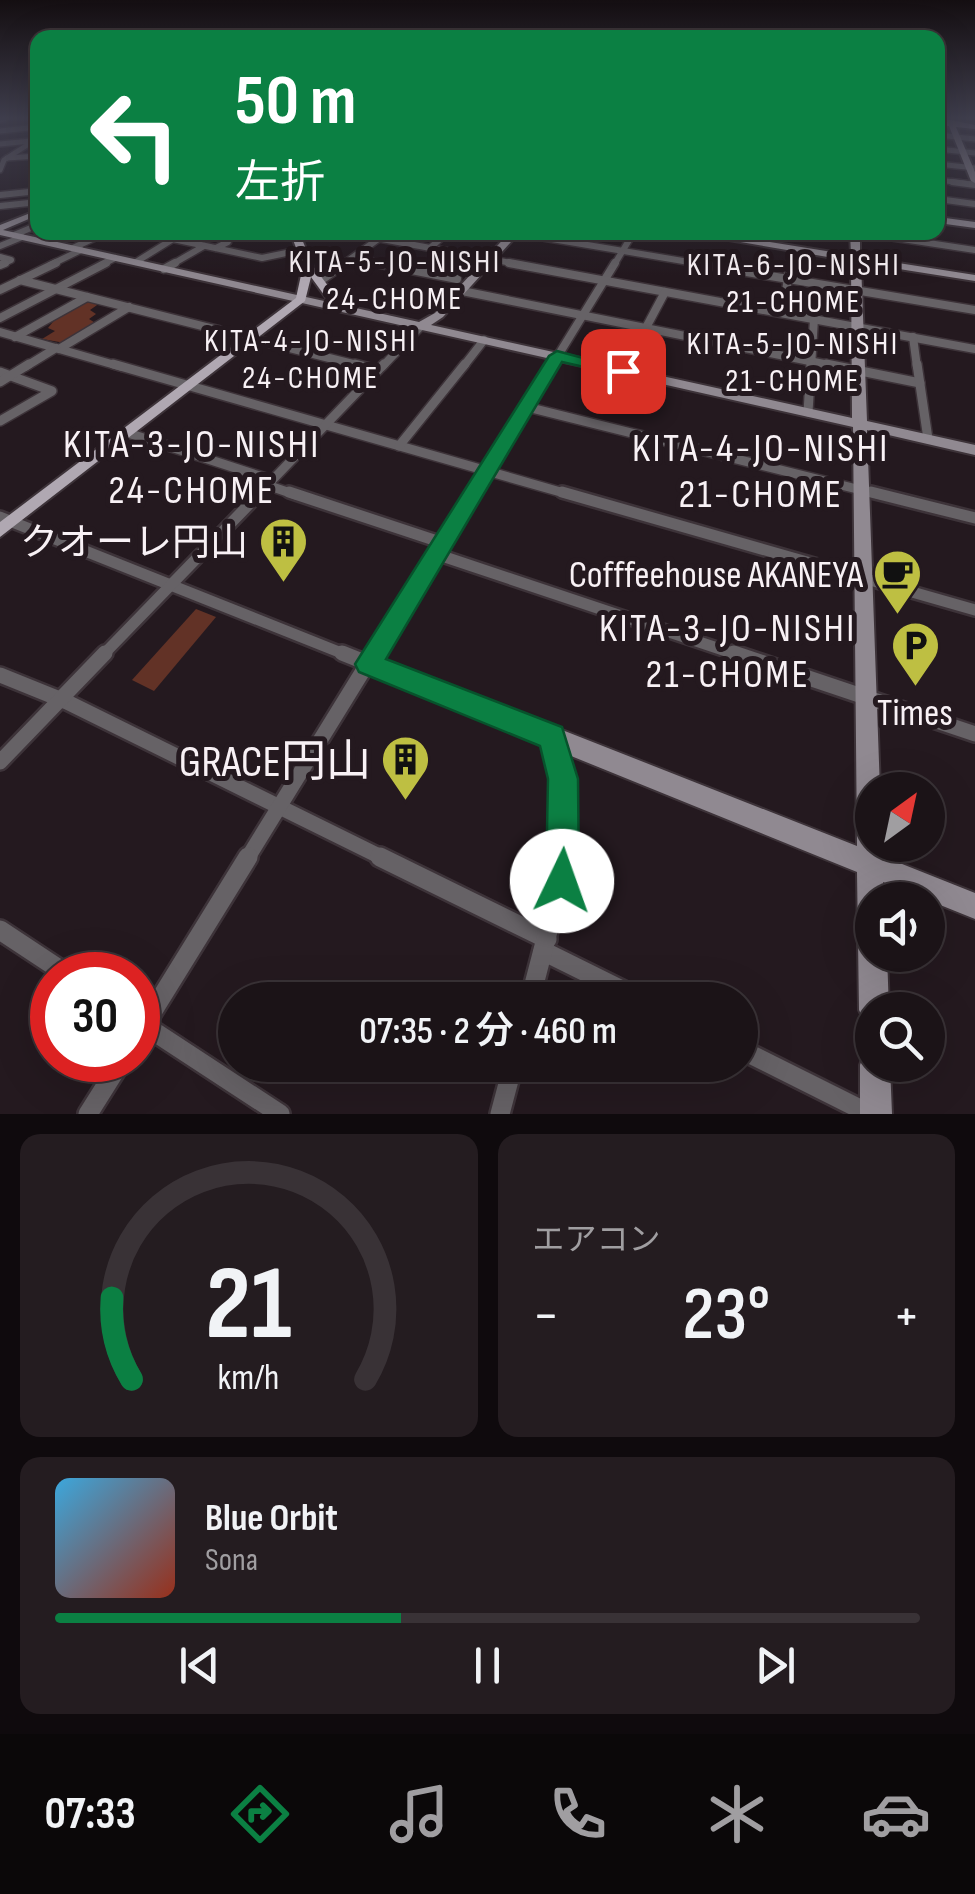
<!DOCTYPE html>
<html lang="ja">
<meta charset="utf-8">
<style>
:root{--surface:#1b1317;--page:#241c20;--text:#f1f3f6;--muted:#a09ea1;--line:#393236;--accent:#0b8043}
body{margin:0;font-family:"Sofia Sans Condensed","Noto Sans JP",sans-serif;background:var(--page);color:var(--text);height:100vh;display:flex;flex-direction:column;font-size:38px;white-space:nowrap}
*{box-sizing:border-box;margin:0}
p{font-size:32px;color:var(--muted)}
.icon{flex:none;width:55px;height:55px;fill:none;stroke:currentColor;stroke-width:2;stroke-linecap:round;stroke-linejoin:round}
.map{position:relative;height:1114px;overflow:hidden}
.panel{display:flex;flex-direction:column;gap:20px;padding:20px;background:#0f0a0d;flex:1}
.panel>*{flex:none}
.guide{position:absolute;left:30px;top:30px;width:915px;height:210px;border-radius:20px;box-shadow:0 10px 40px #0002,0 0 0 2px var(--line);background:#0b8043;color:#fff;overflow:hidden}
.needle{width:65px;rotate:33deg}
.tools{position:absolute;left:855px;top:772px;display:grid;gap:20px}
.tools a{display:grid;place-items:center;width:90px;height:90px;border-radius:50%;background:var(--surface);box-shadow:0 10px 40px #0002,0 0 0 2px var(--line);font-size:50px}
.speed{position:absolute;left:30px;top:952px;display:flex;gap:20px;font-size:50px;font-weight:700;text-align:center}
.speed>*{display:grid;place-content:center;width:130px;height:130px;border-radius:50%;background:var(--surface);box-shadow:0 10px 40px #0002,0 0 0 2px var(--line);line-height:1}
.speed .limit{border:15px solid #d22;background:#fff;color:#111}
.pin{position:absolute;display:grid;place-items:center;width:85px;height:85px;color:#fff;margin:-42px;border-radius:20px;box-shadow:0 5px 15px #0006}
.me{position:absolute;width:110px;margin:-55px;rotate:3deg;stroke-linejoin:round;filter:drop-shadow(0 0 8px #0008)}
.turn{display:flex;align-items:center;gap:35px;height:210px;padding:0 40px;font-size:45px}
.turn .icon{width:130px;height:130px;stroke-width:2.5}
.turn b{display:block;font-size:70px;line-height:85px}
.big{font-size:75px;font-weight:600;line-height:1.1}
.panel .widget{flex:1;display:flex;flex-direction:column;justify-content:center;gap:15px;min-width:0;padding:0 35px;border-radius:20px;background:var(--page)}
.panel .dial{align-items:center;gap:0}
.dial svg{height:260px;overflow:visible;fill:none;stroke:var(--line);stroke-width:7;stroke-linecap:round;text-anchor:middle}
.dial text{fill:var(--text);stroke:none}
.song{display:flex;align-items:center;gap:30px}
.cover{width:120px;height:120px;border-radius:15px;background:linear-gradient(135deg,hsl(200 70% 55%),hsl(10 70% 35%))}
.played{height:10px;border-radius:5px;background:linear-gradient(90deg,var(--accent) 40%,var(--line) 40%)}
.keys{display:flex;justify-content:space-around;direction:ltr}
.heat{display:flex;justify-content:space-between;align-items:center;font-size:55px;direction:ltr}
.panel .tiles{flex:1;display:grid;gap:20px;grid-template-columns:1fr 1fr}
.widget:last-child{grid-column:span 2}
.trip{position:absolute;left:218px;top:982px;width:540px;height:100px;border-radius:50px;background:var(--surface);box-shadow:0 10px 40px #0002,0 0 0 2px var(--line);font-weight:600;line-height:100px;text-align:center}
.menu{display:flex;height:160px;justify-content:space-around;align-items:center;background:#0b0809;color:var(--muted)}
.menu .icon{width:70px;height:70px}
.menu .active{color:var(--accent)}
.menu b{font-size:45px;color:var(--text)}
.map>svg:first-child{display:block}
.green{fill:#623226}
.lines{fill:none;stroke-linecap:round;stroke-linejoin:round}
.street-far6-casing{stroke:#3d3339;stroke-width:8}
.street-far5-casing{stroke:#3d3339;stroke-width:9}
.street-far4-casing{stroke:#3d3339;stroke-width:11}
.street-far3-casing{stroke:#3d3339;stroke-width:12}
.street-far2-casing{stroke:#3d3339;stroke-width:16}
.street-far1-casing{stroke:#3d3339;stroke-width:20}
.street-casing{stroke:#3d3339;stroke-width:24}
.secondary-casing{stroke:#3d3339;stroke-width:4}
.primary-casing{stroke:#3d3339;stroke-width:4}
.street-far6{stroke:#666266;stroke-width:5}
.street-far5{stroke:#666266;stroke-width:6}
.street-far4{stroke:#666266;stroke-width:8}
.street-far3{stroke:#666266;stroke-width:9}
.street-far2{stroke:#666266;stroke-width:11}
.street-far1{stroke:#666266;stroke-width:15}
.street{stroke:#666266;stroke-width:19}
.secondary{fill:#908991;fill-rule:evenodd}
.primary{fill:#b0a8b2;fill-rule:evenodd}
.route{fill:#0b8043;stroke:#07532c;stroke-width:2.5}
.labels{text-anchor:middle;stroke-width:10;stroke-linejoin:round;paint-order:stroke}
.far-neighbourhood-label{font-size:32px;letter-spacing:2.5px;fill:#f8f1f5;stroke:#24191f}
.poi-label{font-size:38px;fill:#f8f1f5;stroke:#24191f;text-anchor:end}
.neighbourhood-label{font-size:40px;letter-spacing:2.5px;fill:#f8f1f5;stroke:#24191f}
.near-poi-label{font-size:45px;fill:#f8f1f5;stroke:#24191f;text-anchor:end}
</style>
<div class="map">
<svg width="975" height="1114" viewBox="0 0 975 1114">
<rect width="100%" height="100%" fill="#24191f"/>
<g class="green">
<path d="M83,299L100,303L90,310L96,314L89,319L97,324L65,343L42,339L55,331L48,328L60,313Z"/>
<path d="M196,609L216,617L154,691L132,680Z"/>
</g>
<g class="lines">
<defs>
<g id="street-far6">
<path d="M0,120L4,119"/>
<path d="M0,131L38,127"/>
<path d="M938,135L975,139"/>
<path d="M0,144L31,141"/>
<path d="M938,149L975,153"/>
<path d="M7,158L38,156"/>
<path d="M938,164L975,168"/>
<path d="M0,170L4,160L38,138"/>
<path d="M938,180L971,184"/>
</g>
<g id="street-far5">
<path d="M952,182L975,185"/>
<path d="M0,195L38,191"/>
<path d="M938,199L975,204"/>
<path d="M0,206L38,202"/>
<path d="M170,232L173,239L262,258L301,250"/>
<path d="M344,232L522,265"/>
<path d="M856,232L975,250"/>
<path d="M516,233L707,265"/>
<path d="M104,234L126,232"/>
<path d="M14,235L38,225"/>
<path d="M0,246L22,237"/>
<path d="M73,248L107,232"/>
<path d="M216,248L228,242L225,232"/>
<path d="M430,248L448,232"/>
<path d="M0,257L11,260L0,265"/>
<path d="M354,258L389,265"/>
<path d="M136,262L173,239"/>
<path d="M50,265L81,250"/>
<path d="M101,265L115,258"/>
<path d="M171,265L204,246"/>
<path d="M342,265L381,237"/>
<path d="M614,265L634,232"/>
<path d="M790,265L792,249"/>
</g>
<g id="street-far4">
<path d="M376,263L457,279"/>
<path d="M509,263L975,349"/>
<path d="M692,263L975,310"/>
<path d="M0,265L5,263"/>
<path d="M164,269L175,263"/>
<path d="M20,280L365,367"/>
<path d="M320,281L346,263"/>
<path d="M0,290L56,263"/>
<path d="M462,291L839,367"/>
<path d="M783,313L790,263"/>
<path d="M0,318L106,263"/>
<path d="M0,332L122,367"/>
<path d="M15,337L87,297"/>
<path d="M913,337L917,367"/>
<path d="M59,349L129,307"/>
<path d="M25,367L56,348"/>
<path d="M382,367L421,326"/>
<path d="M463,367L484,340"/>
<path d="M551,367L615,263"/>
<path d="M625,367L665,292"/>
<path d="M811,367L814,319"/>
</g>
<g id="street-far3">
<path d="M113,364L571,495"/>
<path d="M355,364L378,370"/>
<path d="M826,364L920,383"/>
<path d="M917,364L928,439"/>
<path d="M623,371L627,364"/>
<path d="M0,372L52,391L0,421"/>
<path d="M0,382L29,364"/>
<path d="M527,407L881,495"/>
<path d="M808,412L811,364"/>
<path d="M128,433L272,480"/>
<path d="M399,446L465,364"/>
<path d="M267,485L296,495"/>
<path d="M258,495L384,364"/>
<path d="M472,495L552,364"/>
</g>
<g id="street-far2">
<path d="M289,492L443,543"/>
<path d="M562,492L975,610"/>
<path d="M871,492L975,518"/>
<path d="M0,517L349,656"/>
<path d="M436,554L741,656"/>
<path d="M102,656L261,492"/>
<path d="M372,656L473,492"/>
</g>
<g id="street-far1">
<path d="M342,653L552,737L563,809L562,859"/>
<path d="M734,653L975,734"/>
<path d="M0,675L67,702L385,859"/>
<path d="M0,762L105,653"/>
<path d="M247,859L374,653"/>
</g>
<g id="street">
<path d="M380,857L547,939"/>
<path d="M0,930L68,975"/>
<path d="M543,951L642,1000"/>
<path d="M530,1000L556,900L562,857"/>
<path d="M141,1023L280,1114"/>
<path d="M138,1035L248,857"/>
<path d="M740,1049L870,1114"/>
<path d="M88,1114L122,1060"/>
<path d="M500,1114L513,1065"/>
</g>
<g id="secondary">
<path d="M946,119L975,125V129L956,127L975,172V183L971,181L949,126L938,125V121L947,122Z"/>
<path d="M38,210V215L3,230L419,322L435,313L510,232H520L443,317L431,325L852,418L851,261L682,232H707L851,255L850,232H860V257L975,275V281L861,263L867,421L975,445V455L867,430L880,790H872V845H882V856L975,893V919L883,882L884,900H872V955H887L889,1010H872V1024L864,1020L859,1010L857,872L544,745L541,737L544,729L552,726L857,846L853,427L0,235V225Z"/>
<path d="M938,217L975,222V228L938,223Z"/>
<path d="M872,1051V1065H890L892,1114H860V1065L864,1054Z"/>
</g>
<path id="primary" d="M290,232H299L313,266L345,308L343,310H335L311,277L305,301L0,537V522L296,298L303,266Z"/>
</defs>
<use href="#street-far6" class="street-far6-casing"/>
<use href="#street-far5" class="street-far5-casing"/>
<use href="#street-far4" class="street-far4-casing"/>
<use href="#street-far3" class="street-far3-casing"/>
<use href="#street-far2" class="street-far2-casing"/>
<use href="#street-far1" class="street-far1-casing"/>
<use href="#street" class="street-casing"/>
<use href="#secondary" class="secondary-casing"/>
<use href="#primary" class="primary-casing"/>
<use href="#street-far6" class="street-far6"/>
<use href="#street-far5" class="street-far5"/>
<use href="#street-far4" class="street-far4"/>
<use href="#street-far3" class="street-far3"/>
<use href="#street-far2" class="street-far2"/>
<use href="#street-far1" class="street-far1"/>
<use href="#street" class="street"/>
<use href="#secondary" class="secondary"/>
<use href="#primary" class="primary"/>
</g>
<linearGradient id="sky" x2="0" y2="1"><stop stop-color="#140e11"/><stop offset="0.43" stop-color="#3f3e4d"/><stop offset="1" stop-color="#3f3e4d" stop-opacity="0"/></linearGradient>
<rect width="975" height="275" fill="url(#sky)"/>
<path class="route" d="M557,351L632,371L623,376L562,362L386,659L562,727L578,779L579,881L574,893L562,898L551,893L546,881L548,779L540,746L359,672L355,664L549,356Z"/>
<defs>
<symbol id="building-pin" viewBox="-11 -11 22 30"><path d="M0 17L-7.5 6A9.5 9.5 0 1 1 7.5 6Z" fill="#bebf42" stroke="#24191f"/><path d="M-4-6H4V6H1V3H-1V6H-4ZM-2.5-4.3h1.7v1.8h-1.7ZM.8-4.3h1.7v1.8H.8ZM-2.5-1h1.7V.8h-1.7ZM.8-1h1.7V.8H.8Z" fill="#111"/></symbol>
<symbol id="cafe-pin" viewBox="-11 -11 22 30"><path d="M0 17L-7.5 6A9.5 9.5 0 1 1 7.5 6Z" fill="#bebf42" stroke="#24191f"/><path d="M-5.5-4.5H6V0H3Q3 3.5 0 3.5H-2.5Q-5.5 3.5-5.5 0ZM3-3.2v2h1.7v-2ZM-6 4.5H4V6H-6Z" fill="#111"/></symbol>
<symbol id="parking-pin" viewBox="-11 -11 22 30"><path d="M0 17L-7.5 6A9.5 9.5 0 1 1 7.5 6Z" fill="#bebf42" stroke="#24191f"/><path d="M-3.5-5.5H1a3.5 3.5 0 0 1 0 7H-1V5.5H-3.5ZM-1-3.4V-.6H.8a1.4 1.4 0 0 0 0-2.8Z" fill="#111"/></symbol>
</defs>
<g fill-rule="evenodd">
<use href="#building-pin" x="256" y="514" width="55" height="75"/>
<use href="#cafe-pin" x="870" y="546" width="55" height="75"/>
<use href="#parking-pin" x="888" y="618" width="55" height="75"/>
<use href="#building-pin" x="378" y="732" width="55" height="75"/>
</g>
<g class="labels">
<g class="far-neighbourhood-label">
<text x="395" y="272">KITA-5-JO-NISHI<tspan x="395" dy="37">24-CHOME</tspan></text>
<text x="794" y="275">KITA-6-JO-NISHI<tspan x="794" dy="37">21-CHOME</tspan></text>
<text x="311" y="351">KITA-4-JO-NISHI<tspan x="311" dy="37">24-CHOME</tspan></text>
<text x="793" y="354">KITA-5-JO-NISHI<tspan x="793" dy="37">21-CHOME</tspan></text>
</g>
<g class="poi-label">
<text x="248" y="555">クオーレ円山</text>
<text x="863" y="587">Cofffeehouse AKANEYA</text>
<text x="915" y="725" text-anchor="middle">Times</text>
</g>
<g class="neighbourhood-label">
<text x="192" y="457">KITA-3-JO-NISHI<tspan x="192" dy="46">24-CHOME</tspan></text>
<text x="761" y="461">KITA-4-JO-NISHI<tspan x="761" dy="46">21-CHOME</tspan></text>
<text x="728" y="641">KITA-3-JO-NISHI<tspan x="728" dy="46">21-CHOME</tspan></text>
</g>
<g class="near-poi-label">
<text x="371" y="776">GRACE円山</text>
</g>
</g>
</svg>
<div class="tools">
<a><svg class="needle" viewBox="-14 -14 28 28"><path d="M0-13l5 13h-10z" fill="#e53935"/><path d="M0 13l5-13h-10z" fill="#a09ea1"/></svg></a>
<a><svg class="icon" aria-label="sound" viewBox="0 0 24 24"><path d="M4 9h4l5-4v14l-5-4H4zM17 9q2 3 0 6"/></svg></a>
<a><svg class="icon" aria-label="search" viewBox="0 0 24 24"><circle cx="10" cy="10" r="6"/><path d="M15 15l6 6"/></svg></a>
</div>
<div class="speed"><div class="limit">30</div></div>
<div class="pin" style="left:623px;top:371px;background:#d93025"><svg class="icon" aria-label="arrive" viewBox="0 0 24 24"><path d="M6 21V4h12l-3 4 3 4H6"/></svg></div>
<svg class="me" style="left:562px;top:881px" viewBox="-20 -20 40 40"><circle r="19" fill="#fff"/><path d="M0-13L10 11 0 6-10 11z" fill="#0b8043"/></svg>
<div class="trip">07:35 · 2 分 · 460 m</div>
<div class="guide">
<div class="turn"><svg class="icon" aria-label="left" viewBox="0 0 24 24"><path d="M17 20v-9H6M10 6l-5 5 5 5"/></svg><div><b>50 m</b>左折</div></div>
</div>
</div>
<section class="panel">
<div class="tiles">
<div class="widget dial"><svg viewBox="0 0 100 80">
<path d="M14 69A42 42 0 1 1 86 69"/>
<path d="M14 69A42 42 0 0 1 8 44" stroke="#0b8043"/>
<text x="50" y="56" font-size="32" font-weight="700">21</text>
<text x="50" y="72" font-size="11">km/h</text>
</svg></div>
<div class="widget"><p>エアコン</p>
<div class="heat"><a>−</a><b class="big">23°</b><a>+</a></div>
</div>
<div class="widget">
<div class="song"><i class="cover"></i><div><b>Blue Orbit</b><p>Sona</p></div></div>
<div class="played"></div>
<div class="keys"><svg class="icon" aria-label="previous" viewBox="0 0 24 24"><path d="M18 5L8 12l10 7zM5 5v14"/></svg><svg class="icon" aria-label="pause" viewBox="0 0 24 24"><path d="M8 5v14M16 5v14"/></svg><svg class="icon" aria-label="next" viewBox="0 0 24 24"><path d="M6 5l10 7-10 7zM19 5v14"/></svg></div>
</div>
</div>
</section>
<nav class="menu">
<b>07:33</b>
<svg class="icon active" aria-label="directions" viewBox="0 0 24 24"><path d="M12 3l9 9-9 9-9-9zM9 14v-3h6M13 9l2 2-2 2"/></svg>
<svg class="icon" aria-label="music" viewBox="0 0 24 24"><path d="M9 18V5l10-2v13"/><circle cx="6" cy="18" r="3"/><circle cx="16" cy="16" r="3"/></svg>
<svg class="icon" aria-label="phone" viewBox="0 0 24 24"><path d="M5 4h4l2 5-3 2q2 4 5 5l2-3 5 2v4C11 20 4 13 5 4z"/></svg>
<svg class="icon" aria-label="climate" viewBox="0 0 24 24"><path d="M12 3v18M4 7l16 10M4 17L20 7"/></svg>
<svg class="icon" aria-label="car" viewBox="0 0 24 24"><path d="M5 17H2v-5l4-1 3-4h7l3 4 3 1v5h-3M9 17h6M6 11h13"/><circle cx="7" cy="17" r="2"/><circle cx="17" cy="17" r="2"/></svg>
</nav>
